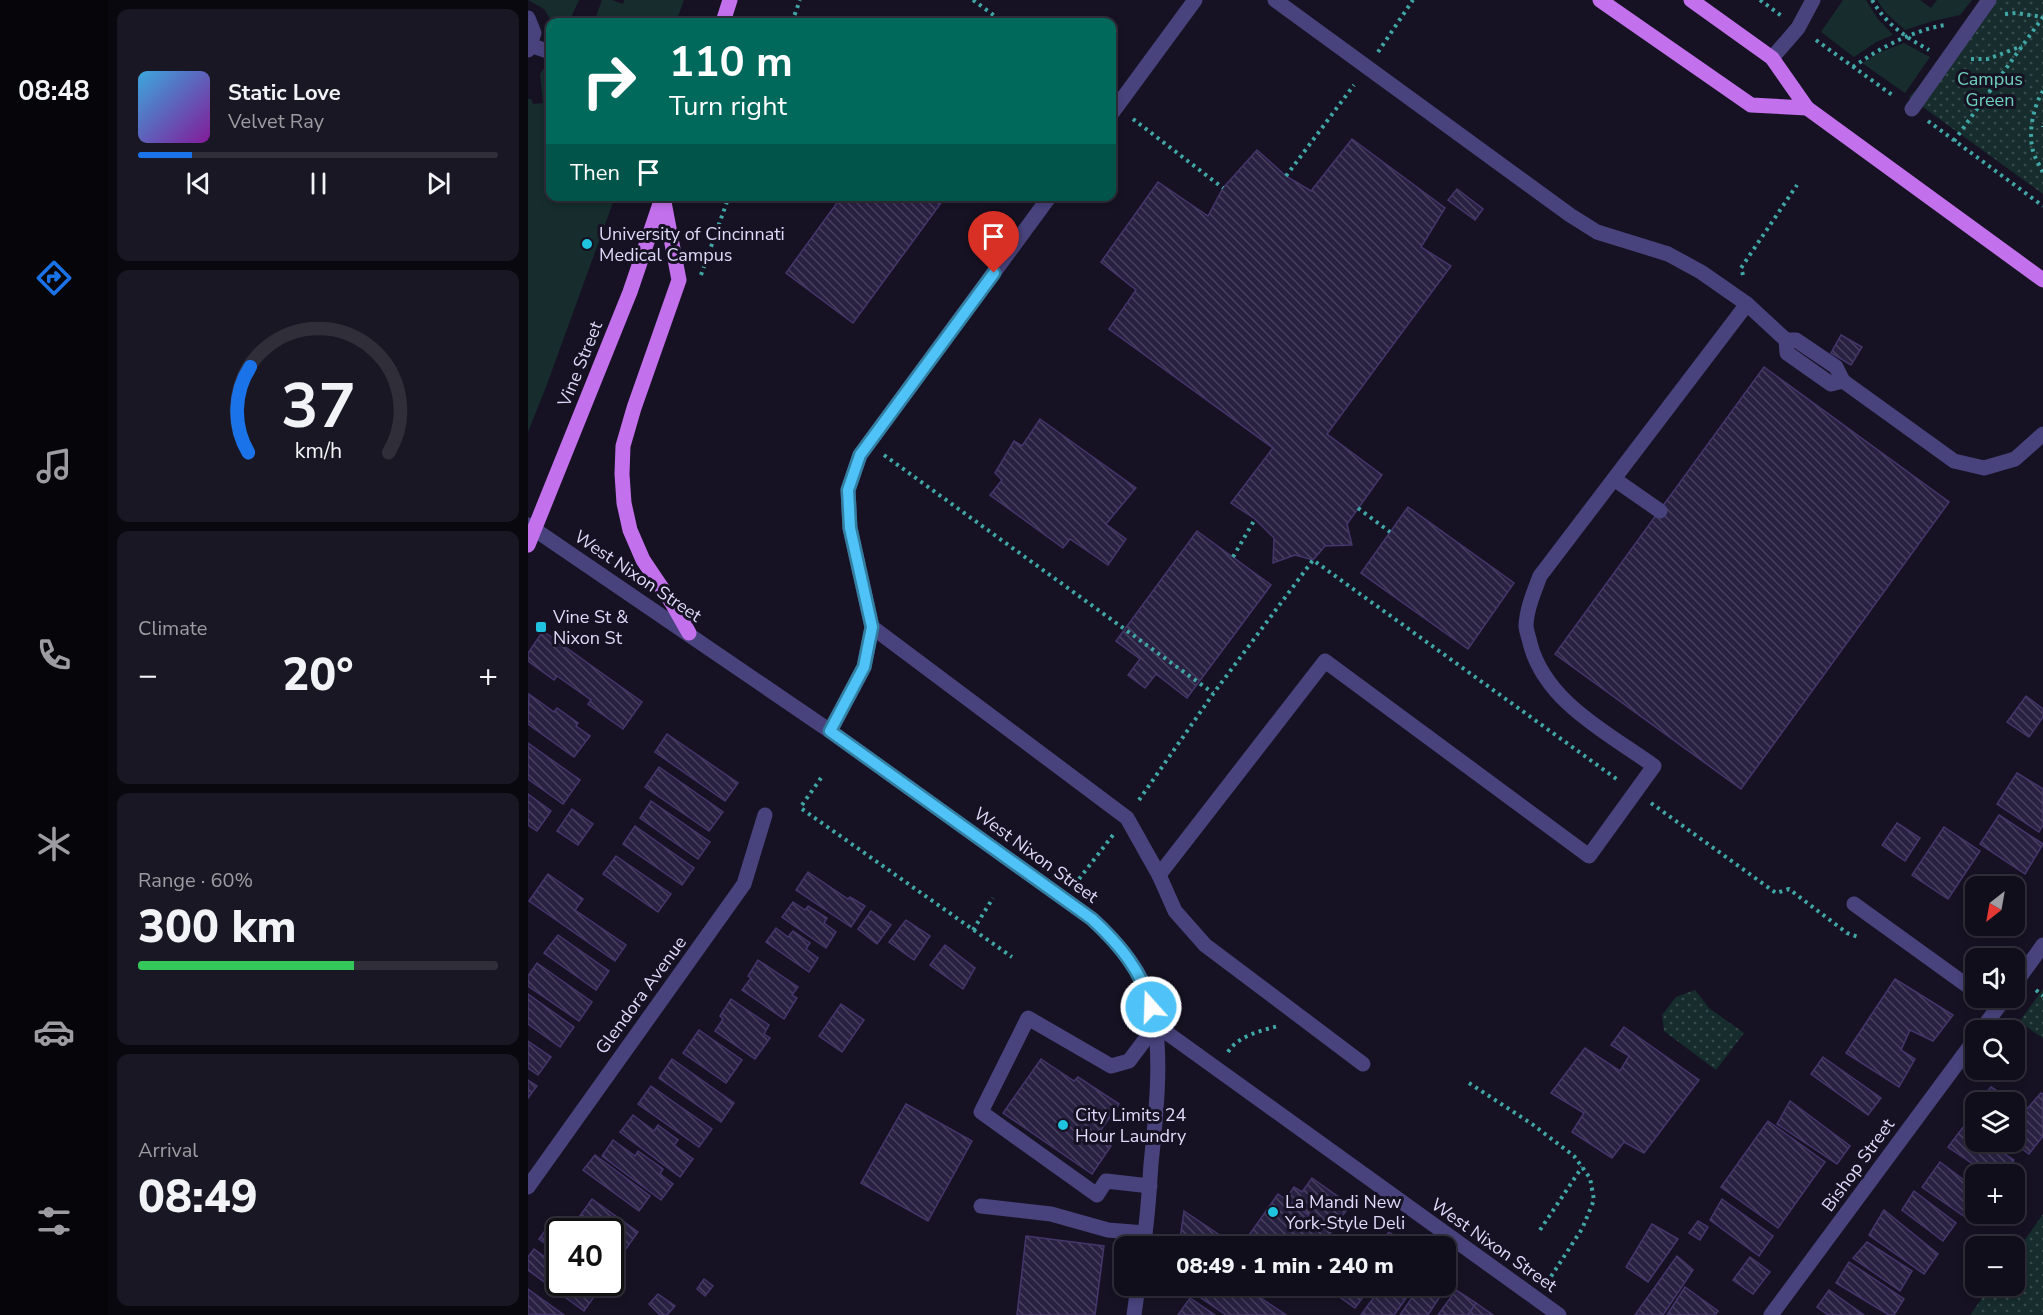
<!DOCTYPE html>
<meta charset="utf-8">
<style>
:root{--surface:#100e1a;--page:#191723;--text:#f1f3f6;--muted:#9c9ca2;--line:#302e39;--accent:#1a73e8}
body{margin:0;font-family:"Nunito Sans",sans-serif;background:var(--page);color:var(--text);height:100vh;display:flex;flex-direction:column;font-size:22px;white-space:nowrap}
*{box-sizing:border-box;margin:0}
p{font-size:20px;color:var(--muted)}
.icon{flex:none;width:33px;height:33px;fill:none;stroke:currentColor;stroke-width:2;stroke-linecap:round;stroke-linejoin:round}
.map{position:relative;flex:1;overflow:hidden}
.side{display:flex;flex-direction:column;gap:9px;padding:9px;background:#09080e;width:420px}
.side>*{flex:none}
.guide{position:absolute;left:18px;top:18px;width:570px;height:183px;border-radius:12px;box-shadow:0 3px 9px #0003,0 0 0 2px var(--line);background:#00695c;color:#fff;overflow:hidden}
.needle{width:39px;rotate:211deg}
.buttons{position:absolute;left:1437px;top:876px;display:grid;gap:12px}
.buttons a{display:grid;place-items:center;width:60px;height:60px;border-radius:12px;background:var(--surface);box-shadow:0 3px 9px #0003,0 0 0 2px var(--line);font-size:30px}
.speed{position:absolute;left:18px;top:1218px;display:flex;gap:12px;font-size:30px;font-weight:700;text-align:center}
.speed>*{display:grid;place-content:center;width:78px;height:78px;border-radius:50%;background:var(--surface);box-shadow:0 3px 9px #0003,0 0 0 2px var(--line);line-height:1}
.speed .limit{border:3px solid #111;border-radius:9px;background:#fff;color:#111}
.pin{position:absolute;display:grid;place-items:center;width:51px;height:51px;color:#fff;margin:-62px -26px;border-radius:50% 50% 50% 0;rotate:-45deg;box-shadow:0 0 6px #0007}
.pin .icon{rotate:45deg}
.me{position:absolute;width:66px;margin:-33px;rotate:340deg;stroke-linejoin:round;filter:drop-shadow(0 0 4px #0008)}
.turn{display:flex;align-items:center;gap:21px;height:126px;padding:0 24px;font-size:27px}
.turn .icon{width:78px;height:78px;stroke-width:2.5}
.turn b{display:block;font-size:42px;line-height:51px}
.then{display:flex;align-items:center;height:57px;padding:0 24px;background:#0003;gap:12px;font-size:22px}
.big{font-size:45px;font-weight:800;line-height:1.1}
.side .tile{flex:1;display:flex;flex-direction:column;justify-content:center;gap:9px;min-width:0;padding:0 21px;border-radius:12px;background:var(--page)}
.side .dial{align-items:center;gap:0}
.dial svg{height:156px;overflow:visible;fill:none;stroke:var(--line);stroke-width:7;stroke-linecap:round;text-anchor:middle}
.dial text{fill:var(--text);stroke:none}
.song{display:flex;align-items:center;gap:18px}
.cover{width:72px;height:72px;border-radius:9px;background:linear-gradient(135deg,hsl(200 70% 55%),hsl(290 70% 35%))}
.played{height:6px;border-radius:3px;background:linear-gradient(90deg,var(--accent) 15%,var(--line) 15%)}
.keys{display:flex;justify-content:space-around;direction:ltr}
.heat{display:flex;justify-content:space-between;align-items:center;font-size:33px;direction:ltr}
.charge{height:9px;border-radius:4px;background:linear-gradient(90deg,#34c759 60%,var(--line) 0)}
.trip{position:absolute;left:586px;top:1236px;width:342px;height:60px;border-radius:12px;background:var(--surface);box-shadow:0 3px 9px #0003,0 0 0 2px var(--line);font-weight:800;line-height:60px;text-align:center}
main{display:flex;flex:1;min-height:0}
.menu{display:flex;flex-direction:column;width:108px;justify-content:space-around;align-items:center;background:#06060a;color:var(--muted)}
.menu .icon{width:42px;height:42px}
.menu .current{color:var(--accent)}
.menu b{font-size:27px;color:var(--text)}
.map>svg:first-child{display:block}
.green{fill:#162c2d}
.park{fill:url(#park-dots)}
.building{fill:url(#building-back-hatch);stroke:#43366b;stroke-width:1.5}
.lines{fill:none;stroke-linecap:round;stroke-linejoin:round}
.path{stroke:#40a7a6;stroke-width:4;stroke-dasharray:3 4.5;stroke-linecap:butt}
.minor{stroke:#48437c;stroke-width:15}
.major{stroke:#c270eb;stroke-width:15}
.route-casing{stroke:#337fa1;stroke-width:15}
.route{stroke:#4fc3f7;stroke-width:10}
.poi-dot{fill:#20c3df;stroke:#161223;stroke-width:2}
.labels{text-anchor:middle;stroke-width:6;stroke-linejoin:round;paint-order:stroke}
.park-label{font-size:18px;fill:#6fd0bc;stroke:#161223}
.poi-label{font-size:18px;fill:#dfdafa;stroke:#161223;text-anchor:start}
.street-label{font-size:18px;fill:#dfdafa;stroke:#161223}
</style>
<main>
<nav class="menu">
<b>08:48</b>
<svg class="icon current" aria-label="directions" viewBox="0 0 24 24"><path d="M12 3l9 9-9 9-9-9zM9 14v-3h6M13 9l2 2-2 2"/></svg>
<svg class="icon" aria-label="music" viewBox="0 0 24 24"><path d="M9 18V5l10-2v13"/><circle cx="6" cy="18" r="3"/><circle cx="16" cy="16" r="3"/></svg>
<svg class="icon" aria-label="phone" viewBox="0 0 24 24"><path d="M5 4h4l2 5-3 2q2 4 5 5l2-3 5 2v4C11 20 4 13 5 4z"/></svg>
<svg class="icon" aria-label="climate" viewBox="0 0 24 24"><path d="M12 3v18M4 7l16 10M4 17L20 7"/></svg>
<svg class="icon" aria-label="car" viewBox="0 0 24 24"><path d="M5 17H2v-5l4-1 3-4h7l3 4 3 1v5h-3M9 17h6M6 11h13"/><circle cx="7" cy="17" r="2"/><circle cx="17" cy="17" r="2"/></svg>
<svg class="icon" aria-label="filters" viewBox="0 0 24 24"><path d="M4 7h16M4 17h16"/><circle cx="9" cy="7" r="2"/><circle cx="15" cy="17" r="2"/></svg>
</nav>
<section class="side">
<div class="tile">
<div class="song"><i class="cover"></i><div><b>Static Love</b><p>Velvet Ray</p></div></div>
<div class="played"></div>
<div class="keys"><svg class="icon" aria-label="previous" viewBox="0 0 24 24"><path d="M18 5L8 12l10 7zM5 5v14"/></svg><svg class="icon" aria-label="pause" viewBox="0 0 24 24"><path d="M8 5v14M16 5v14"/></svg><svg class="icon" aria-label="next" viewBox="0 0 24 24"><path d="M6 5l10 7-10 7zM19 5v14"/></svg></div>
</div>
<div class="tile dial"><svg viewBox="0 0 100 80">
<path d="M14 69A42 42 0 1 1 86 69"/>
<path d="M14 69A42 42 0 0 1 15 25" stroke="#1a73e8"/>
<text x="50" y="56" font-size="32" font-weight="700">37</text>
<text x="50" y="72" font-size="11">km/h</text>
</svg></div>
<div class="tile"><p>Climate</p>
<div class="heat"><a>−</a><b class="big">20°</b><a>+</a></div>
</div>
<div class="tile"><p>Range · 60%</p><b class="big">300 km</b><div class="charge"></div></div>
<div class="tile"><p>Arrival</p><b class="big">08:49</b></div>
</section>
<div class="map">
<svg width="1515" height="1315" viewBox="0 0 1515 1315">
<defs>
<pattern id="park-dots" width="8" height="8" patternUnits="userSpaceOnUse" patternTransform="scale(1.5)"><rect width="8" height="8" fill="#162c2d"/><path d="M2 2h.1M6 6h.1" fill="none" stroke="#374a4c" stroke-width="1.8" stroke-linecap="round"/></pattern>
<pattern id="building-back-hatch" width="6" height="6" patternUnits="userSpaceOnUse" patternTransform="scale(1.5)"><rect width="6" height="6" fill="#292142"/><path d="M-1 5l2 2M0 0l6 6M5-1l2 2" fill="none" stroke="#48415e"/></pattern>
</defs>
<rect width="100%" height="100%" fill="#161223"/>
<g class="green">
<path d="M0,0H51L41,22H24L16,9Z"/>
<path d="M74,0H84L95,4L96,0H156L148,22H66Z"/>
<path d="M1315,0H1338L1349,18L1365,35L1348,42L1326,57L1293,32Z"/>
<path d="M1349,0H1392L1403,8L1409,0H1444L1432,15L1405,21L1377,30L1358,13Z"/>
<path d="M1376,43L1402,57L1377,93L1334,63L1350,53Z"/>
<path d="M17,67L22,68V196L87,197L18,387L0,432V99H3L5,104L15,103L12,74Z"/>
</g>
<g class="park">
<path d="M1461,0H1515V194L1381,97L1420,56Z"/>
<path d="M1515,989V1038L1491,1022Z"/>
<path d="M1167,990L1181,1008L1216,1033L1188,1070L1136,1031L1134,1015L1148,997Z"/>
<path d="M1515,1214V1315H1442L1463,1286H1486L1487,1254Z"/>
</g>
<g class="building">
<path d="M824,139L917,208L893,247L923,266L799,434L854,475L819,524L824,545L797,546L785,560L767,555L745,563L746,538L727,519L703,503L745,448L581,329L608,290L573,262L630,182L680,216L695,188L729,150L758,176L783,191Z"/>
<path d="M929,189L955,209L947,220L920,200Z"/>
<path d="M314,196H418L325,323L258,273Z"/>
<path d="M1313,335L1334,347L1323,365L1303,353Z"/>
<path d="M1236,367L1421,502L1213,789L1027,654Z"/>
<path d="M512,419L608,488L578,524L598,539L580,565L542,539L535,548L462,495L474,480L467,473L486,441L494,446Z"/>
<path d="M880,507L986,583L940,649L833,573Z"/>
<path d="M669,531L743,585L659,698L628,674L617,688L600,675L612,659L588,641Z"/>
<path d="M15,631L114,702L95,729L60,704L63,700L29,676L26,680L0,661V653Z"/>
<path d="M1,694L26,712L29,708L50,723L48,726L62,736L46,757L0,724Z"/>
<path d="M1498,696L1515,709V717L1501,737L1479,722Z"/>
<path d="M139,734L210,783L197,801L127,752Z"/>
<path d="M0,743L52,780L35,804L0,779Z"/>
<path d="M131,767L195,812L181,831L117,787Z"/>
<path d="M1489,773L1515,789V825L1511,832L1469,804Z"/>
<path d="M0,794L23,811L9,831L0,825Z"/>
<path d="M123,801L182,842L170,859L112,818Z"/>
<path d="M44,809L65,824L50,845L29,831Z"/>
<path d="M1471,815L1515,844L1497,874L1452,844Z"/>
<path d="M1369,823L1392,838L1377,861L1354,845Z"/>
<path d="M107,826L166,868L154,885L95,844Z"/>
<path d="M1416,827L1452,851L1420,899L1384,875Z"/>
<path d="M88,856L143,894L130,912L75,874Z"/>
<path d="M280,872L320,899L322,897L337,906L323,927L268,890Z"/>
<path d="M20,874L55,899L47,910L98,945L87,961L1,901Z"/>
<path d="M265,902L277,910L280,906L299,918L296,923L308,932L298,948L254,917Z"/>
<path d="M343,911L363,925L349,944L330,929Z"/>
<path d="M378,920L402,936L386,960L361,942Z"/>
<path d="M248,928L260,937L265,931L282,943L278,949L290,958L281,972L238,942Z"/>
<path d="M30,935L81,971L68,990L16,953Z"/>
<path d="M417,945L447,968L435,989L402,965Z"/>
<path d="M230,960L270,987L264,995L269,998L256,1019L214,990L223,978L220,976Z"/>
<path d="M9,963L64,1002L51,1021L0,986V976Z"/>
<path d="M1367,979L1425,1015L1405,1041L1382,1030L1373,1050L1387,1059L1371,1087L1318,1053Z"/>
<path d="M0,994L46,1027L32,1047L0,1024Z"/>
<path d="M203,999L241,1025L236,1034L242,1038L227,1059L187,1031L195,1019L192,1016Z"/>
<path d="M313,1004L336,1020L314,1052L291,1036Z"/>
<path d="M1096,1027L1171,1080L1116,1153L1096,1142L1084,1158L1044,1132L1056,1113L1023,1093L1057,1048L1092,1071L1101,1056L1083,1045Z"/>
<path d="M171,1030L214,1060L198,1083L155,1053Z"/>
<path d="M0,1041L23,1057L10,1075L0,1068Z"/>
<path d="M1295,1057L1353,1098L1340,1115L1283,1074Z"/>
<path d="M144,1059L206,1103L193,1122L131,1078Z"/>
<path d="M513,1059L546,1081L550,1077L591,1104L568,1137L583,1146L564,1174L475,1113Z"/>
<path d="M0,1080L9,1086L0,1098Z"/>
<path d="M123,1086L184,1129L171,1147L110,1104Z"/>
<path d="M1463,1087L1486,1102H1450Z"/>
<path d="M1513,1093L1515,1094V1136L1501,1154L1484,1142H1486V1103L1498,1110Z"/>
<path d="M1262,1101L1322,1146L1309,1164L1249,1124Z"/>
<path d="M378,1104L444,1141L400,1221L333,1183Z"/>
<path d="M105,1115L126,1131L130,1125L150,1140L146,1145L165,1159L152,1177L92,1132Z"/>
<path d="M1240,1121L1297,1162L1250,1228L1193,1187Z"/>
<path d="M1436,1126L1448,1134V1142H1458L1486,1160L1477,1174H1460L1420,1147Z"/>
<path d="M85,1140L107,1156L110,1151L135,1169L132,1174L145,1184L133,1200L74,1156Z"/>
<path d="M67,1155L122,1196L111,1211L55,1170Z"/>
<path d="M1412,1162L1448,1189V1201L1437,1217L1394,1187Z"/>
<path d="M784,1178L822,1205L804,1231L758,1199L766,1187L774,1192Z"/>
<path d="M1386,1191L1428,1223L1415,1241L1374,1210Z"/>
<path d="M750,1194L804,1231L793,1246H717L714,1245Z"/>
<path d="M64,1199L110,1232L95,1253L82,1244V1232H65L49,1220Z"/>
<path d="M1194,1199L1245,1236L1231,1256L1182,1220Z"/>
<path d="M1356,1210L1410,1254L1396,1274L1341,1235Z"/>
<path d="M656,1211L708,1246H662L652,1239Z"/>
<path d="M24,1221L38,1232H32V1254L11,1239Z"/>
<path d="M1170,1221L1180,1227L1172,1240L1161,1233Z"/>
<path d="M1124,1224L1150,1239L1120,1282L1098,1267Z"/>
<path d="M861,1232L877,1243L874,1246H850Z"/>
<path d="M498,1236L576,1246L567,1315H489Z"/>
<path d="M800,1236L815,1246H793Z"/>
<path d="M1339,1242L1384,1271L1372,1291L1325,1258Z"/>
<path d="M6,1249L32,1268V1282H51L68,1294L56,1311L0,1270V1257Z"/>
<path d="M1149,1256L1165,1270L1135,1315H1107Z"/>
<path d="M1222,1257L1242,1272L1225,1294L1205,1280Z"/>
<path d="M1321,1262L1376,1299L1366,1315H1361L1308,1283Z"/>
<path d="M176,1279L185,1286L177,1296L169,1289Z"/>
<path d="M659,1286H674L688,1295L695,1286H715L758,1315H698L657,1287Z"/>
<path d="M674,1286H695L688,1295Z"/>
<path d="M807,1286H843L827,1308L803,1291Z"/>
<path d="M854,1286H887L866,1315H833Z"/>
<path d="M892,1286L911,1298L900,1315H872Z"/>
<path d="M1157,1287L1190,1311L1187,1315H1139Z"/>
<path d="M0,1289L36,1315L0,1314Z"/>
<path d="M928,1290L948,1303L940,1315H910Z"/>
<path d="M1301,1290L1336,1315H1300L1289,1307Z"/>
<path d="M130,1294L147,1306L139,1315H132L121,1304Z"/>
<path d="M662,1298L687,1315H650Z"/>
<path d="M948,1303L965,1315H940Z"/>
</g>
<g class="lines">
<g class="path">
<path d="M445,0L475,22"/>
<path d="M1232,0L1255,17"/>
<path d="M1344,0C1358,24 1377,37 1401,50"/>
<path d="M1477,14L1488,13L1515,17"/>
<path d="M264,22L272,0"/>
<path d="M1288,40L1367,97"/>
<path d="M850,52L885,0"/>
<path d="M1443,59H1460L1494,46"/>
<path d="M1325,67C1352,48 1383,31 1417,25"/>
<path d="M1515,91C1505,107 1500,133 1505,151C1507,158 1512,166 1515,173"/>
<path d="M605,119L695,188"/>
<path d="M1400,121L1515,206"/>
<path d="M1515,126V127"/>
<path d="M1426,141L1515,17"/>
<path d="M758,176L826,85"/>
<path d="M173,275L201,196"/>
<path d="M1215,275L1213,268L1269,185"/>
<path d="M356,455L685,693"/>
<path d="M830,508L862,532"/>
<path d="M705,557L727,519"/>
<path d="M611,800L685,694L785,560L1090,780"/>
<path d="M1123,803L1248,893L1261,889L1319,933L1330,937"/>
<path d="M274,805L293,778"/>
<path d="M274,809L484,957"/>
<path d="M551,879L585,835"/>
<path d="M445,930L465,898"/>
<path d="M1508,990L1515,996"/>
<path d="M700,1052C710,1036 732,1031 750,1026"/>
<path d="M941,1083L1004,1124L1046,1156L1062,1178L1066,1200L1054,1229L1020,1281"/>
<path d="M1012,1230L1054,1167"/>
</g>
<g class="minor">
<path d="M747,0L1042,215L1069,232L1140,254L1173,272L1219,304L1258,340L1259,353L1303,384L1315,381"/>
<path d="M0,18L6,33L0,50"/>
<path d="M2,45L22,52"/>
<path d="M1244,58L1270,28L1285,0"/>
<path d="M1384,109L1461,0"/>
<path d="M584,113L667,0"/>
<path d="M1258,340H1268L1308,367L1315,381L1426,461L1456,468L1487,459L1515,434"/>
<path d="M1086,479L1132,511"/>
<path d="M0,525L302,731L564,919C586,939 605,960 617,987C638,1031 628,1116 623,1164C621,1192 620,1219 615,1246"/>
<path d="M344,627L599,818L631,875L647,911L677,945L835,1064"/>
<path d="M302,731L336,667L344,627L322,528L320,490L332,455L522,196"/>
<path d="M631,875L797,661L1061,856L1126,766C1080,733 1017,702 1002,643C1001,637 998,631 998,625C999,608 1006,592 1012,576L1219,304"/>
<path d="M1326,904L1448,992"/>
<path d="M1486,985L1515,945"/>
<path d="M628,1025L1031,1315"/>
<path d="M1453,1030L1477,998"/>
<path d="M622,1186L578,1181L569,1195L453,1112L500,1018L583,1066L601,1061L628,1025"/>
<path d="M0,1187L216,884L237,815"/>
<path d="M453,1206L523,1214L580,1230L617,1233"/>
<path d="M606,1315L610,1286"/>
<path d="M1243,1315L1448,1038"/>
</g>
<g class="major">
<path d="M1072,0L1223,105L1279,108"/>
<path d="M1163,0L1244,58L1279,108L1515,280"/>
<path d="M195,22L202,0"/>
<path d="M135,197L151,280L106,408L95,446L94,474L96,503L102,530L115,560L144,603L161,633"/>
<path d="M0,545L102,292L134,198"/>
</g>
</g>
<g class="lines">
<defs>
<path id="route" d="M466,273L332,455L320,490L322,528L344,627L336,667L302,731L564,919C591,944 614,971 623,1007"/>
</defs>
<use href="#route" class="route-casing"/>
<use href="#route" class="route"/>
</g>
<g class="poi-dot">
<circle cx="59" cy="244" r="6"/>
<rect x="7" y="621" width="12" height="12" rx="3"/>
<circle cx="535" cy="1125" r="6"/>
<circle cx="745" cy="1212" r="6"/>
</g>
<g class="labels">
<g class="park-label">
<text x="1462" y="85">Campus<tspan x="1462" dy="21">Green</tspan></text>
</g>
<g class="poi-label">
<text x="71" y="240">University of Cincinnati<tspan x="71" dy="21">Medical Campus</tspan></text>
<text x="25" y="623">Vine St &amp;<tspan x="25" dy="21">Nixon St</tspan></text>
<text x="547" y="1121">City Limits 24<tspan x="547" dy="21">Hour Laundry</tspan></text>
<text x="757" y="1208">La Mandi New<tspan x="757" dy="21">York-Style Deli</tspan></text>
</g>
<g class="street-label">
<text transform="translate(52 364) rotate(-68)" y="6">Vine Street</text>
<text transform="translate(110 576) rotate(34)" y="6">West Nixon Street</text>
<text transform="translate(508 855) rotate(36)" y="6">West Nixon Street</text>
<text transform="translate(113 995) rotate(-54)" y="6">Glendora Avenue</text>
<text transform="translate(1330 1165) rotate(-54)" y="6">Bishop Street</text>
<text transform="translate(966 1245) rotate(35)" y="6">West Nixon Street</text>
</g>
</g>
</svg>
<div class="buttons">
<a><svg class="needle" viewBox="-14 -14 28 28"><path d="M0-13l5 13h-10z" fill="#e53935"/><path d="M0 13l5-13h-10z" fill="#9c9ca2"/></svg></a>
<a><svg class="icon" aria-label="sound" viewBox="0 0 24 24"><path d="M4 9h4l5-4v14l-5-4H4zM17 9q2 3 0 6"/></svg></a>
<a><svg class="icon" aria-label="search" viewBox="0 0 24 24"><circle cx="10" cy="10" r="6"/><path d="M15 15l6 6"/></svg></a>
<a><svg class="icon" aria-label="layers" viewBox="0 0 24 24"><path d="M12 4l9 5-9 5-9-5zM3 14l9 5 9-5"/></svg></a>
<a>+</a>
<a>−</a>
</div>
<div class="speed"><div class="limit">40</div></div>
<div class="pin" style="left:466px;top:273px;background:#d93025"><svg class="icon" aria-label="arrive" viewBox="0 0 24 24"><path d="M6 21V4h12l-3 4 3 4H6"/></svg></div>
<svg class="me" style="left:623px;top:1007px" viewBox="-20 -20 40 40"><circle r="17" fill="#4fc3f7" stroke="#fff" stroke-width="3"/><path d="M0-11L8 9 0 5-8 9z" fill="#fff"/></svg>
<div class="trip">08:49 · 1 min · 240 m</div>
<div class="guide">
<div class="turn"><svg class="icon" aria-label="right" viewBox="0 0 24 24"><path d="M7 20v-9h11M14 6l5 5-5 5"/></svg><div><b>110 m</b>Turn right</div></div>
<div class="then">Then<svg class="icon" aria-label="arrive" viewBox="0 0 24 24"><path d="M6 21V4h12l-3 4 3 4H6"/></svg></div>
</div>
</div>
</main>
